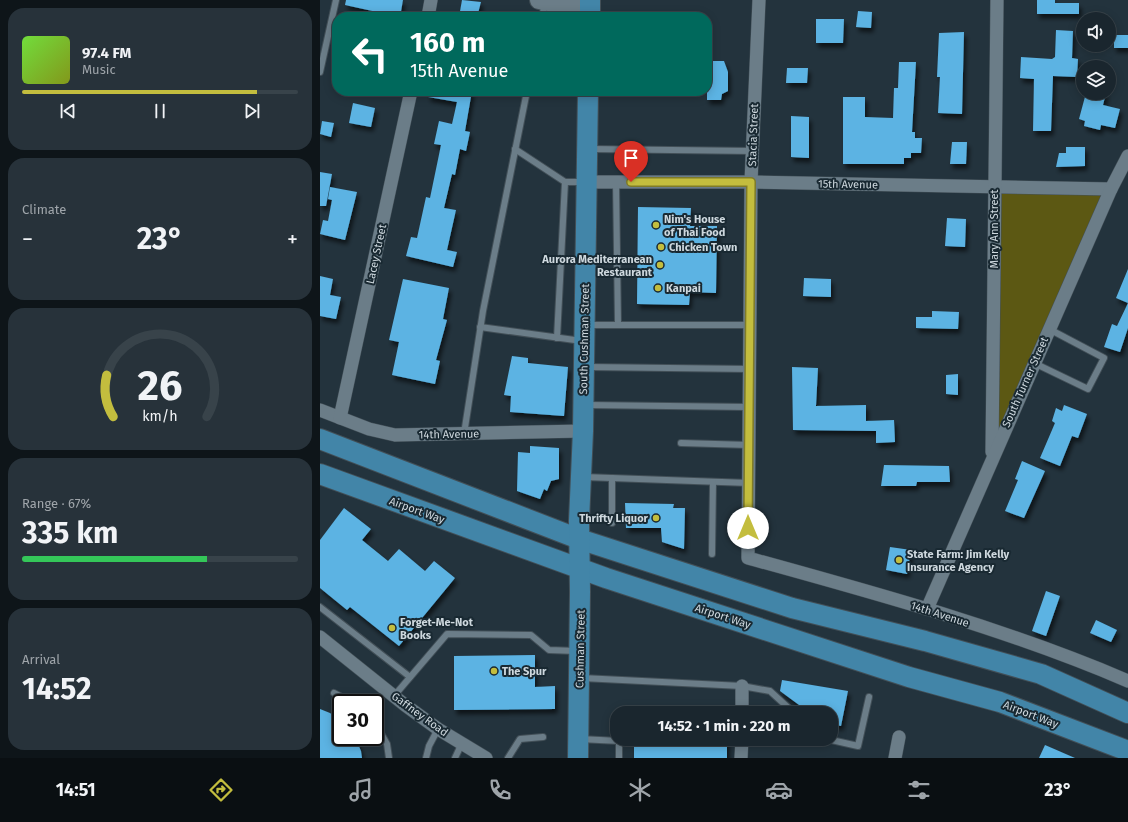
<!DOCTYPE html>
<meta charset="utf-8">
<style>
:root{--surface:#1a262e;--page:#27323a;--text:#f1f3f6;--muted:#9fa5aa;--line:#38434a;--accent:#c3bd3e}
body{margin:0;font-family:"Fira Sans",sans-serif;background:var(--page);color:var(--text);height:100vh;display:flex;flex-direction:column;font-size:15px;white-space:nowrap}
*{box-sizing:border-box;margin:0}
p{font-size:13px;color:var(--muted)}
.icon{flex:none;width:22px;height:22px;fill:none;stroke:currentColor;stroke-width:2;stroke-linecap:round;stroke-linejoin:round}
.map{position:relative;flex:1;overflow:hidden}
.details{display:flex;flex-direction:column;gap:8px;padding:8px;background:#0e1519;width:320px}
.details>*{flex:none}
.banner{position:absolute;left:12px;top:12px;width:380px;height:84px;border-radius:16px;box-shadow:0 2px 10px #0003,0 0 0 1px var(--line);background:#00695c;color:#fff;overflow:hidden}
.controls{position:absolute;left:756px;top:12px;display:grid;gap:8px}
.controls a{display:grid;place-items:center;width:40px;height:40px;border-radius:50%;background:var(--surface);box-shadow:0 2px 10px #0003,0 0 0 1px var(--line);font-size:20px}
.speed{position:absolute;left:12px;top:694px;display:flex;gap:8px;font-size:20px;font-weight:700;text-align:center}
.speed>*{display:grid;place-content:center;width:52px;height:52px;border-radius:50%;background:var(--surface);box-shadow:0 2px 10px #0003,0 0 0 1px var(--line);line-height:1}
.speed .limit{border:2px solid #111;border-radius:6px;background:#fff;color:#111}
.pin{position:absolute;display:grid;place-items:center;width:34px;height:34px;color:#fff;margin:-41px -17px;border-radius:50% 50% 50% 0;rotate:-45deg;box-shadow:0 0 4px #0007}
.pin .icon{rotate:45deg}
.me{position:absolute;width:44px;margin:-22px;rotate:0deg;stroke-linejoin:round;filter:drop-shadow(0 0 3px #0008)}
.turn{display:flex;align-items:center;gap:14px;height:84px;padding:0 12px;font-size:18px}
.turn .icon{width:52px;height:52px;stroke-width:2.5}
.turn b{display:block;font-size:28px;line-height:34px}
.big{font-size:30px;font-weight:700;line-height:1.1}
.details .widget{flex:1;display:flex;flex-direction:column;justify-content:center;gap:6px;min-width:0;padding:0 14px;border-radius:16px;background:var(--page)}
.details .dial{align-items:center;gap:0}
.dial svg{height:104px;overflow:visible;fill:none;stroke:var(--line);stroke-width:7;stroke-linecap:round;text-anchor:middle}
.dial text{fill:var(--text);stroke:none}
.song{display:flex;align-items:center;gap:12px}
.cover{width:48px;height:48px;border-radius:6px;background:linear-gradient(135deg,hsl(100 70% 55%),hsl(70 70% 35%))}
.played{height:4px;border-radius:2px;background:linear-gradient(90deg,var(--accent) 85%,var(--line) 85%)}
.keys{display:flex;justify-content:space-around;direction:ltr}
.heat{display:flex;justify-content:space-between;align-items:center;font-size:22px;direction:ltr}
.charge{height:6px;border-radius:3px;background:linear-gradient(90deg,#34c759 67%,var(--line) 0)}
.trip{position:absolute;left:290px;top:706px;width:228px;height:40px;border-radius:16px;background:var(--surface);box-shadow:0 2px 10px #0003,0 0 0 1px var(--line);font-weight:700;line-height:40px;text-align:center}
.tab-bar{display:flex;height:64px;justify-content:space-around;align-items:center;background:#0a0f12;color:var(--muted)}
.tab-bar .icon{width:28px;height:28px}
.tab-bar .on{color:var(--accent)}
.tab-bar b{font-size:18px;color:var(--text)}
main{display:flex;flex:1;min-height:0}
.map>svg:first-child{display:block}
.green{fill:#5c5813}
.building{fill:#5bb3e3;filter:url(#shadow)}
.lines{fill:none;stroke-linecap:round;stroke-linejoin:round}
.lane-casing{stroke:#424f57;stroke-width:8}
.street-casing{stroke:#424f57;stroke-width:14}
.secondary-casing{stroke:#424f57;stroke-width:20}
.primary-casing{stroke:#424f57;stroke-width:22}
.lane{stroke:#6b7d88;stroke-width:6}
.street{stroke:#6b7d88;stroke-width:13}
.secondary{stroke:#6b7d88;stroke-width:18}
.primary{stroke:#4285a8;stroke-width:20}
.route-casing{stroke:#7f7b28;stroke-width:10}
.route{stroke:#c3bd3e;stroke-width:7}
.poi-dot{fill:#c3bd3e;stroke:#192932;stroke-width:1.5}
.labels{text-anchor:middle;stroke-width:4;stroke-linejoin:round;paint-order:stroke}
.street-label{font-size:11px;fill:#ced8de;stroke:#192932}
.poi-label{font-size:11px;font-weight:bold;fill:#ced8de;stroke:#192932;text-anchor:start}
</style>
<main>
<section class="details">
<div class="widget">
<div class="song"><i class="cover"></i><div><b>97.4 FM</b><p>Music</p></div></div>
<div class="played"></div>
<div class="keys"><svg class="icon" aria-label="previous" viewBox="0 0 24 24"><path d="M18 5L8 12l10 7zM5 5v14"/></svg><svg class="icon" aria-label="pause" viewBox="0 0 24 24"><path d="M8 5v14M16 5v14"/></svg><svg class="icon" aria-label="next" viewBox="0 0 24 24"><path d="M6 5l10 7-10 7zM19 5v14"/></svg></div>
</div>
<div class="widget"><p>Climate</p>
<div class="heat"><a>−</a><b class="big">23°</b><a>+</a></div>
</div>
<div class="widget dial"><svg viewBox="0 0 100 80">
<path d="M14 69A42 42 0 1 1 86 69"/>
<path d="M14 69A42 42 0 0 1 9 37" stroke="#c3bd3e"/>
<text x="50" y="56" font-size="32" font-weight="700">26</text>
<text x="50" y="72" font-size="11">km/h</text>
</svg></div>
<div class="widget"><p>Range · 67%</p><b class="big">335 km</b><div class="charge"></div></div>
<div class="widget"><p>Arrival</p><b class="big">14:52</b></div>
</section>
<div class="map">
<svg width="808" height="758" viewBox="0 0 808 758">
<defs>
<filter id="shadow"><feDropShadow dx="2.5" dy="4.5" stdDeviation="2" flood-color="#0009"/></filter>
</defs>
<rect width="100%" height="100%" fill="#23333d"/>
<path class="green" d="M674,188L791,189L672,458Z"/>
<g class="building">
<path d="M26,0H83L80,17L25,5Z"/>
<path d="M142,0L161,2L157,17H139Z"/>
<path d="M717,0H735V3H759V14H717Z"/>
<path d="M538,11L552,12L551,28L536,27Z"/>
<path d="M496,19H524L523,43H496Z"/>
<path d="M736,30L753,31L752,58L758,59L757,77L733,76L731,131H713L714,79L700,78L701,57L732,59L735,57Z"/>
<path d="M644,32L642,114L618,113L620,77H617L619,33Z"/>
<rect x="794" y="35" width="14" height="13"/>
<path d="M387,61H404L408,72V91L402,94L401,100H387Z"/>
<path d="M579,62H596L592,132H595V138H602L601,153H591V158H584V164H523V97H545V117L573,118L574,88H578Z"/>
<path d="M467,68H488L487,83H466Z"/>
<path d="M109,91H152L145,131L150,132L146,151L140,149L135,175L132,174L124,208L136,210L127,250L137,252L133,267L86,256L91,237L97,238L106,197L110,198L121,145L114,144L119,121L132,124L137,102L108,97Z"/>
<path d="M766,93H786L783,105L800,109L795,128L781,125L780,130L764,126L765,121L759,119Z"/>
<path d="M33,103L55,108L51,127L29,123Z"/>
<path d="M471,116L489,117V158L471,157Z"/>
<path d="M2,121L14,123L11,137L0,134Z"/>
<path d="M632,142H647L646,164H630Z"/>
<path d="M746,147H765V166L736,167L739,153H746Z"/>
<path d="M0,172L12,174L6,206H0Z"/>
<path d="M10,187L37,192L25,240L0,234L3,220L8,221L12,200L8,199Z"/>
<path d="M318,207L371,208L370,226H397L396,293L370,292L369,305L317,304Z"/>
<path d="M627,218L646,219L645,247L625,246Z"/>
<path d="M808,269V328L800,352L784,347L792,324L797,326L808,303L796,298Z"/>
<path d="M0,276L13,279L10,295L21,297L16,319L0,316Z"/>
<path d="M484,278L511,279V297L483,296Z"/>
<path d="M83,279L129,288L123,319L127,320L116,360L120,361L115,384L72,375L79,342L69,340Z"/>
<path d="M612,311L639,312L638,329L596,328V317H612Z"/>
<path d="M192,356L208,358V363L248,367L244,416L190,412L191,396L184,395Z"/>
<path d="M472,367L498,368L496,406L546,405V421L574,420L575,442L556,443V431L473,430Z"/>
<path d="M638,374V395L626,394V375Z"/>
<path d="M744,405L767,414L758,438L752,436L740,466L720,458L735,423L732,421L736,408L742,411Z"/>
<path d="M210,446L239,448V479L231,481L227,491L224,489L220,499L197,491L198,452L210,453Z"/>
<path d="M702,461L725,471L704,518L685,511L698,480L695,479Z"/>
<path d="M564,465L629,466L630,482H597L596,486H561Z"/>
<path d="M305,503L354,504L353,508H365L364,549L342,542L341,528H306Z"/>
<path d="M24,508L51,529L42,540L68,561L79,549L105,571L114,561L135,578L79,646L30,607L27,610L0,588V540Z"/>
<path d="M570,547L591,550L587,574L566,570Z"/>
<path d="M726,591L740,596L726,636L712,631Z"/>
<path d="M776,620L797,630L791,642L770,633Z"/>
<path d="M215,655V687L235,686V709L134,710V656Z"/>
<path d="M462,680L528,691L521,726L511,724V713H490L460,691Z"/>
<path d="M0,709L10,713L21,721V737H35L41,751L42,758H0Z"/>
<rect x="314" y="739" width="93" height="19"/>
<path d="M725,745L755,758H719Z"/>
</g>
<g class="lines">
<defs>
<g id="lane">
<path d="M222,17L225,3"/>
<path d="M0,72L16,0"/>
<path d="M195,149L245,182L237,338"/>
<path d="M270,149L433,151"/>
<path d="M245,182H263"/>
<path d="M296,182L298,325"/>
<path d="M268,325H430"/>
<path d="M160,327L262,341"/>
<path d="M714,363L768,389L784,358L729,329"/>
<path d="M267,367L430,369"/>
<path d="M267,405L429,407"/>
<path d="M144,434L163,311L207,91"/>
<path d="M361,443L429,445"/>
<path d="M264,477L429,483"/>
<path d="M292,478V523"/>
<path d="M392,554L393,482"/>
<path d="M0,607L90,677"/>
<path d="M262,678L422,686L450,691L474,713"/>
<path d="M14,693L33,703"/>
<path d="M74,696L127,634L211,635L229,650L256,651"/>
<path d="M55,723L67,744L69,758"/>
<path d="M260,739L299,741V758"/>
<path d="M507,739L538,746L549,697"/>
<path d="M106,758L109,746L118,729"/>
<path d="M135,758L142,743"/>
<path d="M188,758L200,739L223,737"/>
</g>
<g id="street">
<path d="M439,0L431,182L428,558C555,593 687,629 808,681"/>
<path d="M108,17L111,0"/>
<path d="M266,182H431L791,189"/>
<path d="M0,410L49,429L75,435L263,431"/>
<path d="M20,418L91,91"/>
<path d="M672,452L677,0"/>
<path d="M607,609L791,189L808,156"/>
<path d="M0,637L85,705L118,729L166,758"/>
<path d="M422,713V686"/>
<path d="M421,758L422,739"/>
<path d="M575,758L579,737"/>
</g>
<path id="secondary" d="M219,0L270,11"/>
<g id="primary">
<path d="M270,17V0"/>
<path d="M0,439L259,539L472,608L605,641L721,674L808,713"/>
<path d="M0,474L286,578L589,677L680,702L808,751"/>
<path d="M258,758L260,592L259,521L263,431L268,91"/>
</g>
</defs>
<use href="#lane" class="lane-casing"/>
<use href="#street" class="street-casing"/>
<use href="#secondary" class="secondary-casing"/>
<use href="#primary" class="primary-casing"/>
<use href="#lane" class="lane"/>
<use href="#street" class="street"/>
<use href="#secondary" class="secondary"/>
<use href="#primary" class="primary"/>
</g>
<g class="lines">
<defs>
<path id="route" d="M311,182H431L428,528"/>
</defs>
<use href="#route" class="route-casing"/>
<use href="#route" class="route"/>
</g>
<g class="poi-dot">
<circle cx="336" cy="225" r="4"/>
<circle cx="341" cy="247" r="4"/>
<circle cx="340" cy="265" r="4"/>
<circle cx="338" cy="288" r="4"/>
<circle cx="336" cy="518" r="4"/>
<circle cx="579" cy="560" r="4"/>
<circle cx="72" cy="628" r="4"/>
<circle cx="174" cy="671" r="4"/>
</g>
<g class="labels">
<g class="street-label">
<text transform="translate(433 135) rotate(-88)" y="4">Stacia Street</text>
<text transform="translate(528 184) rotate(1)" y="4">15th Avenue</text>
<text transform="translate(674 229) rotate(-90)" y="4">Mary Ann Street</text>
<text transform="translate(56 254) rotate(-78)" y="4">Lacey Street</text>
<text transform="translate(264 339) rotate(-89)" y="4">South Cushman Street</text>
<text transform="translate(705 382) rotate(-66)" y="4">South Turner Street</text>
<text transform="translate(129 434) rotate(-1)" y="4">14th Avenue</text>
<text transform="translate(97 510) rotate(20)" y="4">Airport Way</text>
<text transform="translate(620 614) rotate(18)" y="4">14th Avenue</text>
<text transform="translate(403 616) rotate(18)" y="4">Airport Way</text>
<text transform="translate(260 649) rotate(-89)" y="4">Cushman Street</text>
<text transform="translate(100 714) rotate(36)" y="4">Gaffney Road</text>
<text transform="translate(711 714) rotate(21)" y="4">Airport Way</text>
</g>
<g class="poi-label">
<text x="344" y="223">Nim's House<tspan x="344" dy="13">of Thai Food</tspan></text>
<text x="349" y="251">Chicken Town</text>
<text x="332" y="263" text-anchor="end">Aurora Mediterranean<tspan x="332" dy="13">Restaurant</tspan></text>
<text x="346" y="292">Kanpai</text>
<text x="328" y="522" text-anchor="end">Thrifty Liquor</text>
<text x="587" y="558">State Farm: Jim Kelly<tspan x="587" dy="13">Insurance Agency</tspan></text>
<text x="80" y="626">Forget-Me-Not<tspan x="80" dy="13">Books</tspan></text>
<text x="182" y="675">The Spur</text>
</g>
</g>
</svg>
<div class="controls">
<a><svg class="icon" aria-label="sound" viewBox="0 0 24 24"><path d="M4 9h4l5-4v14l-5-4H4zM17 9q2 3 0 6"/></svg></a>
<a><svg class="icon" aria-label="layers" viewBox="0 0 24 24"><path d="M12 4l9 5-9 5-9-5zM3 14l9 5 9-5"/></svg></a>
</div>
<div class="speed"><div class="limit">30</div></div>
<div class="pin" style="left:311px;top:182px;background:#d93025"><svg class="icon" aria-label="arrive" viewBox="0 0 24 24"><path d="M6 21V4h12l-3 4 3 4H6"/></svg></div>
<svg class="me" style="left:428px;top:528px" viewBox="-20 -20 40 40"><circle r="19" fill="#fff"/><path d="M0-13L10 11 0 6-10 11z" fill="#c3bd3e"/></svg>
<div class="trip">14:52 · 1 min · 220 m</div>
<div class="banner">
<div class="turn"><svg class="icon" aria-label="left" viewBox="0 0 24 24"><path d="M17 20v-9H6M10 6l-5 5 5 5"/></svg><div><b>160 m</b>15th Avenue</div></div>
</div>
</div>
</main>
<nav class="tab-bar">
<b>14:51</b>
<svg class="icon on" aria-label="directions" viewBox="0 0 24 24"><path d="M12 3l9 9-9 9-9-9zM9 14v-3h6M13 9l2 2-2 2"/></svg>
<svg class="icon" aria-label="music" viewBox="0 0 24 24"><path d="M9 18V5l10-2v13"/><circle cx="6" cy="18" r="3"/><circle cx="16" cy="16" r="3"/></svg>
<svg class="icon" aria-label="phone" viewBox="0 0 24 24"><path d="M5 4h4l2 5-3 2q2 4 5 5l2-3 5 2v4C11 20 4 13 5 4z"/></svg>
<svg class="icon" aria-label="climate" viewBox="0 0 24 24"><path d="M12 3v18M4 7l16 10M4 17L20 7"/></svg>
<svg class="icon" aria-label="car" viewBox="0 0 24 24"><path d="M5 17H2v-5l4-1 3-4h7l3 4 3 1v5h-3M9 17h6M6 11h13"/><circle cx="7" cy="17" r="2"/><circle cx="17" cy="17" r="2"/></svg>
<svg class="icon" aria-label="filters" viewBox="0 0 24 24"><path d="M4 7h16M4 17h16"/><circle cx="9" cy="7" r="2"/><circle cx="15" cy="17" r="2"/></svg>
<b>23°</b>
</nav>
